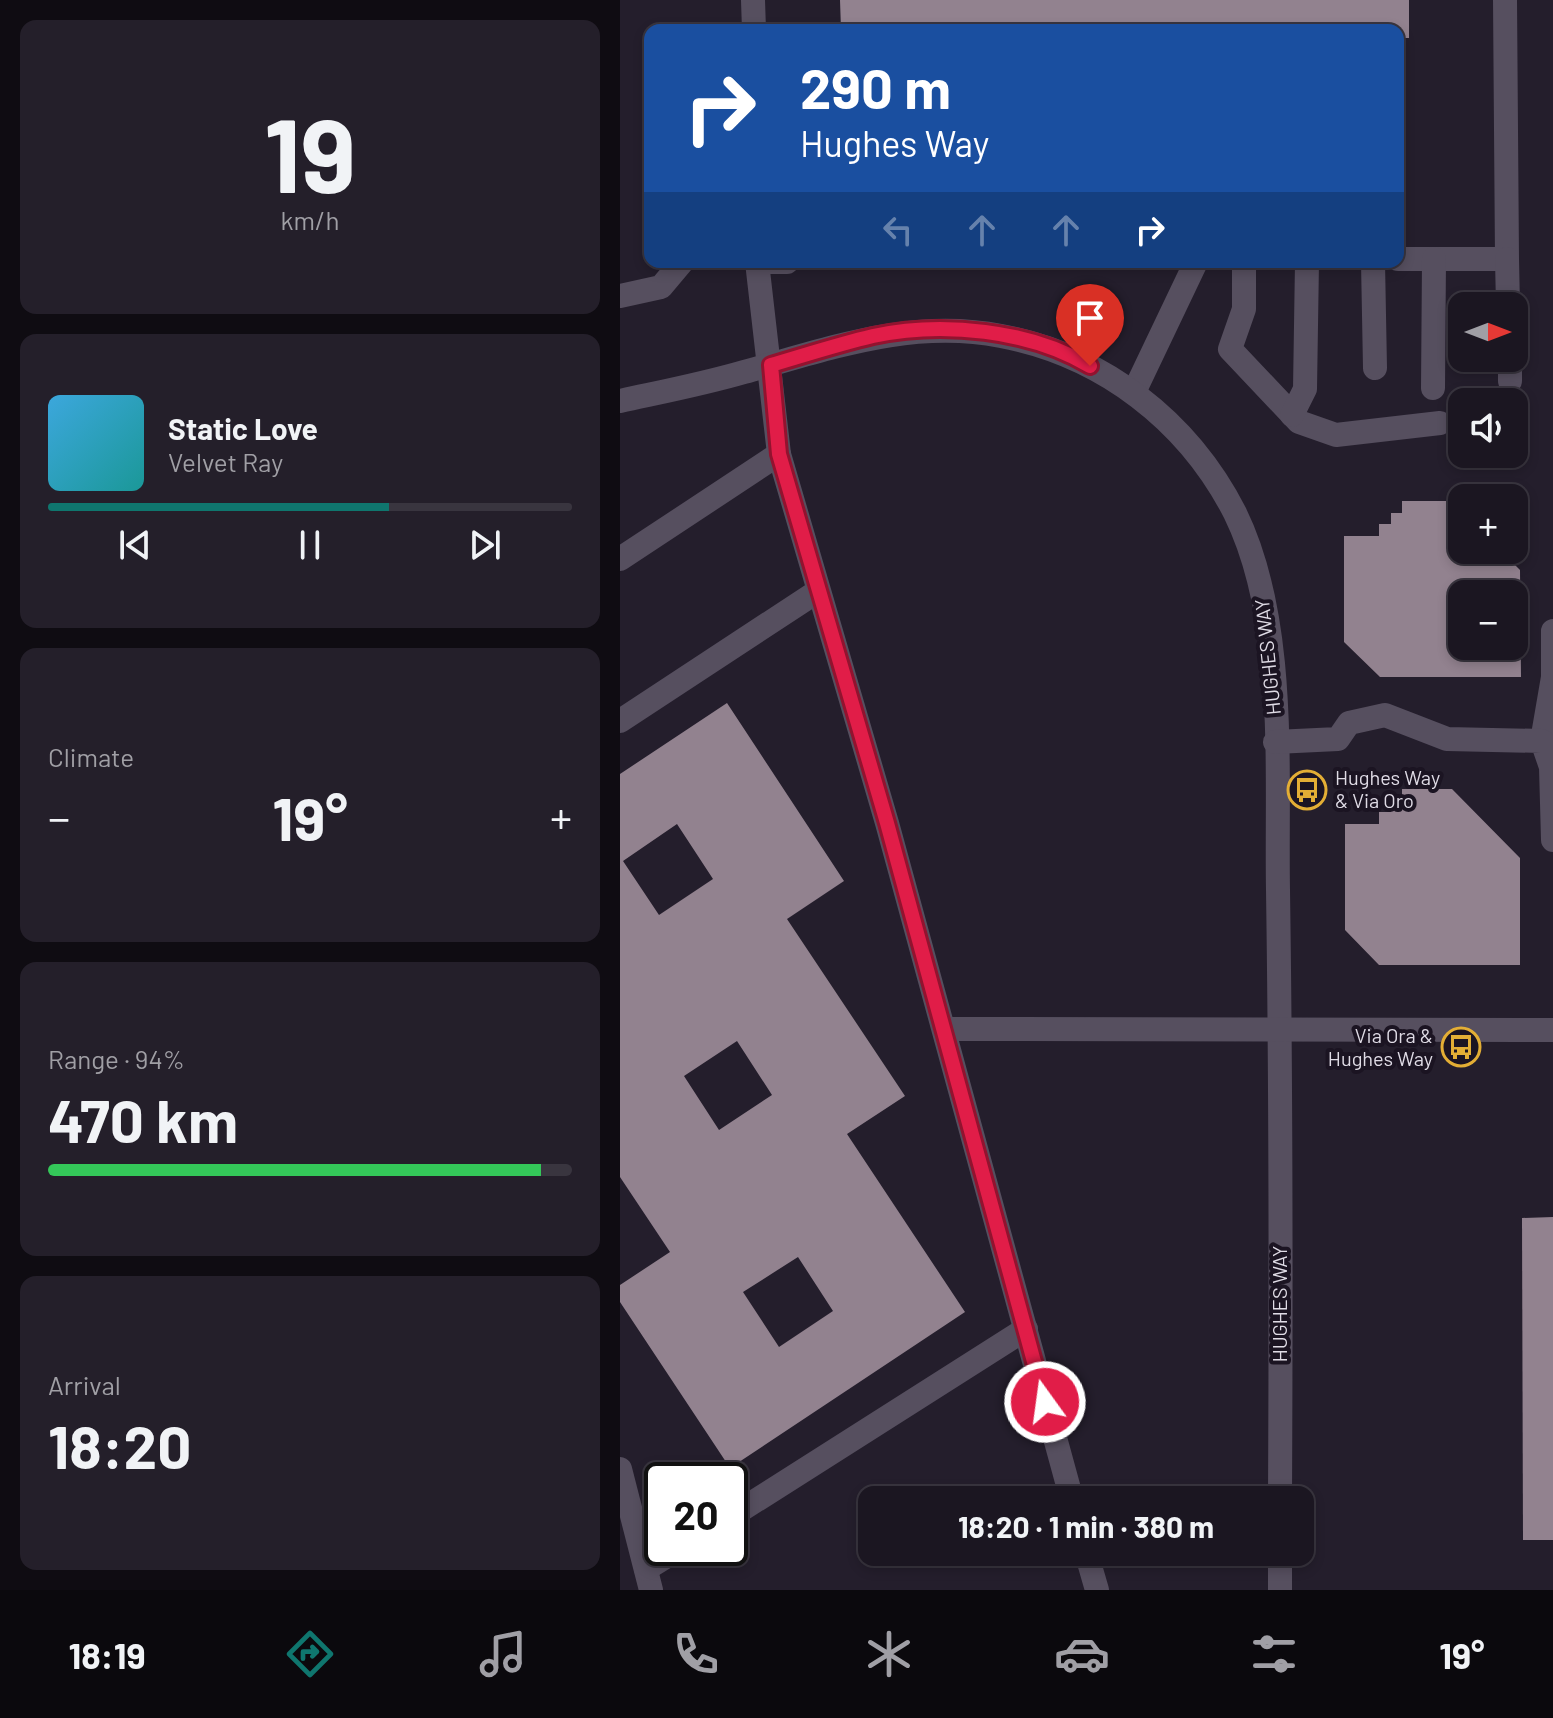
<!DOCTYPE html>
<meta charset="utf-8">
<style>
:root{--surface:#1b1621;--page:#241f2a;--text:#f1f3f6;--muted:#a09fa5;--line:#39353f;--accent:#0f766e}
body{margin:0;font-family:Barlow,sans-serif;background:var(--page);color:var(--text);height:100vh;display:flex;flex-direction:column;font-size:30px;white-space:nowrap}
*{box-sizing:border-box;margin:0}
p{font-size:26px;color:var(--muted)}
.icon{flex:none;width:44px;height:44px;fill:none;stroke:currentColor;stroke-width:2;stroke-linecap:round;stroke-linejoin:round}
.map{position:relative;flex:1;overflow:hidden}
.side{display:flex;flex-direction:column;gap:20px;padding:20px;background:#0f0c12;width:620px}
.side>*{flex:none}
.guide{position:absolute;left:24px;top:24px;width:760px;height:244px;border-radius:16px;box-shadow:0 4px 12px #0003,0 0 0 2px var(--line);background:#1a4fa0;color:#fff;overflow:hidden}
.needle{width:52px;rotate:90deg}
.buttons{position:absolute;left:828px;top:292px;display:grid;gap:16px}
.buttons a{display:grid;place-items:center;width:80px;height:80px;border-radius:16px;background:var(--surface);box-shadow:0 4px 12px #0003,0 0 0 2px var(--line);font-size:40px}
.speed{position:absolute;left:24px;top:1462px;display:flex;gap:16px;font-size:40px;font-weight:700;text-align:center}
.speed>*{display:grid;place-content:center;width:104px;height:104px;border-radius:50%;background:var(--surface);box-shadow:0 4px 12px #0003,0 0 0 2px var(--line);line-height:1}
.speed .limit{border:4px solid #111;border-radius:12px;background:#fff;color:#111}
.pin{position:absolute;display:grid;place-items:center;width:68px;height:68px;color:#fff;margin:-82px -34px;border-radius:50% 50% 50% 0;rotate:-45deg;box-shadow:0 0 8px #0007}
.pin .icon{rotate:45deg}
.me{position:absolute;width:88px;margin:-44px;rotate:346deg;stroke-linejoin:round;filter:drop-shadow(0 0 6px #0008)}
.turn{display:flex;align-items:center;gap:28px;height:168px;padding:0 24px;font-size:36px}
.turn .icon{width:104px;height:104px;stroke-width:2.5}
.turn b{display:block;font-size:56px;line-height:68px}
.lanes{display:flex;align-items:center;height:76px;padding:0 24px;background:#0003;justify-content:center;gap:40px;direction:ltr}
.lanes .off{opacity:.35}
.big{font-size:60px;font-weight:700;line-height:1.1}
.side .tile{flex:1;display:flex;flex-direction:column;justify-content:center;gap:12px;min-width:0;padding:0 28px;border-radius:16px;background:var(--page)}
.side .dial{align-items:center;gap:0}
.dial b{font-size:104px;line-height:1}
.song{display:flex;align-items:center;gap:24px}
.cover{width:96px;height:96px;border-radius:12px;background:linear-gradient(135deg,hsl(200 70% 55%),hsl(180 70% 35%))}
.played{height:8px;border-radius:4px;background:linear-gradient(90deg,var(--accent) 65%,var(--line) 65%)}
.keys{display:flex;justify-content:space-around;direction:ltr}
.heat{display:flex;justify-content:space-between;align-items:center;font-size:44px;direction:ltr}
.charge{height:12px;border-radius:6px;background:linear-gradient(90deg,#34c759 94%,var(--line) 0)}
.trip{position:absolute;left:238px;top:1486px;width:456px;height:80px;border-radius:16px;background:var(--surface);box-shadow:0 4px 12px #0003,0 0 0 2px var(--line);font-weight:700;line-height:80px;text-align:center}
.dock{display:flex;height:128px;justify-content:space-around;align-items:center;background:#0b090d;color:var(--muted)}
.dock .icon{width:56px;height:56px}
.dock .selected{color:var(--accent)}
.dock b{font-size:36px;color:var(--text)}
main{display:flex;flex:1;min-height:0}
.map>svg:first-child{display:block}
.building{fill:#92828f;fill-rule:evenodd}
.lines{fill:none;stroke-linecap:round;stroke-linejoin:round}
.minor{stroke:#564f5f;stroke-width:24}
.route-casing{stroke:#92132f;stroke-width:20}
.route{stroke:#e11d48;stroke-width:14}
.labels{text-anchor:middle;stroke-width:8;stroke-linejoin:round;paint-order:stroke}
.street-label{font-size:20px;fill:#dfdbe5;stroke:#1b1422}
.poi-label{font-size:20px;fill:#dfdbe5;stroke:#1b1422;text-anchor:start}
</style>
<main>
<section class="side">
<div class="tile dial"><b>19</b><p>km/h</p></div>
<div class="tile">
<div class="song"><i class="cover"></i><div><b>Static Love</b><p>Velvet Ray</p></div></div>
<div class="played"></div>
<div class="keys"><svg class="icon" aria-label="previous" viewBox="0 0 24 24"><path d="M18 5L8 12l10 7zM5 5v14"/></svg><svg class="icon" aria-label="pause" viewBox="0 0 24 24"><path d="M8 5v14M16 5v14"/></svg><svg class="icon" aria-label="next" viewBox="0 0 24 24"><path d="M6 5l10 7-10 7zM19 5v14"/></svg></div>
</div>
<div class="tile"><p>Climate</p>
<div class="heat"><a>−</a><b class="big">19°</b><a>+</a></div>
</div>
<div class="tile"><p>Range · 94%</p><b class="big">470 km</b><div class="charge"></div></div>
<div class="tile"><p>Arrival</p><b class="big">18:20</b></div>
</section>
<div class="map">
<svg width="933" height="1590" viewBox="0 0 933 1590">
<rect width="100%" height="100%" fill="#241e2c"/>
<g class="building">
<path d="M220,0H789V38H778V30H221Z"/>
<path d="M782,501H830L842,513V550H880L900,570L901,677H760L724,642V536H759V524H771V513H782ZM842,594H894V646H842Z"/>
<path d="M107,703L224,881L167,919L285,1096L227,1134L345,1312L110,1468L0,1302V1285L50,1252L0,1177V774ZM57,824L93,879L39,915L3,861ZM117,1041L152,1095L99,1130L64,1076ZM178,1257L213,1311L159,1347L123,1292Z"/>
<path d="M782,789H832L900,858V965H759L725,930V824H759V812H771V801H782Z"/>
<path d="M933,1217V1540H903L902,1218Z"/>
</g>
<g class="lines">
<g class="minor">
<path d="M133,0L134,30"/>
<path d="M778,259H887L885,0"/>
<path d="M887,259L888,306"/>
<path d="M136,262H167"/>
<path d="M137,262L159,454L267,823L452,1500"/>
<path d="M624,262V309L610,349L679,422L716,435L820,423"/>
<path d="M753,262L755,368"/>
<path d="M0,296L41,287L62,262"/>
<path d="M890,358V381"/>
<path d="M813,388L814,259"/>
<path d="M514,392L576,262"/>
<path d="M0,401C41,392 83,384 124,372C209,349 291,318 381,336C483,355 568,421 615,513C668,621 656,772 658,890C661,1093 661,1297 660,1500"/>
<path d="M672,415L685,389L687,262"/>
<path d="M0,559L159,454"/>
<path d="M0,721L198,591"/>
<path d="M922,741L933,677V631"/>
<path d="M655,742L718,739L729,723L765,715L827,739L922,741L931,767L933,840"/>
<path d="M325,1029L933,1030"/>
<path d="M0,1469L31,1590"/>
<path d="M110,1517L406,1329"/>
<path d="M466,1552L477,1590"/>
<path d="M26,1569L60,1548"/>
<path d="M660,1590V1552"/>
</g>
</g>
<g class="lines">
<defs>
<path id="route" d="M425,1402L267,823L159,454L151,365C185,355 219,344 253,336C322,321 410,330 470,366"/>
</defs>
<use href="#route" class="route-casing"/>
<use href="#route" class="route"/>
</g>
<defs>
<symbol id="bus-ring" viewBox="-11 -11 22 22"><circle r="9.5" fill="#1b1422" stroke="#e3ae35" stroke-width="1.5"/><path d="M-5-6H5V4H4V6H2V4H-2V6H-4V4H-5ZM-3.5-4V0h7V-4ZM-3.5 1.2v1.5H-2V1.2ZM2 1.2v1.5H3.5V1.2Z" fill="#e3ae35"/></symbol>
</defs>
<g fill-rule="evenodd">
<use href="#bus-ring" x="665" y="768" width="44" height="44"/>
<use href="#bus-ring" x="819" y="1025" width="44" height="44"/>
</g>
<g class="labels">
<g class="street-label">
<text transform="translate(648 657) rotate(-96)" y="7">HUGHES WAY</text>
<text transform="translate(660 1304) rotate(-90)" y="7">HUGHES WAY</text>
</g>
<g class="poi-label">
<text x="715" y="785">Hughes Way<tspan x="715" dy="23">&amp; Via Oro</tspan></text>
<text x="813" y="1043" text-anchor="end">Via Ora &amp;<tspan x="813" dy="23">Hughes Way</tspan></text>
</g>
</g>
</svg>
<div class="buttons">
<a><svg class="needle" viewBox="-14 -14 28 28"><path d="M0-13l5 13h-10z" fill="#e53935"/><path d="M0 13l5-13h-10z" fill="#a09fa5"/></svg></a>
<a><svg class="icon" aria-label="sound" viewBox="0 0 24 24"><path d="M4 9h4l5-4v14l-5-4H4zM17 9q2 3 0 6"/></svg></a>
<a>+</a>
<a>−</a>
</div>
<div class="speed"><div class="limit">20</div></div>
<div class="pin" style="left:470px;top:366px;background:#d93025"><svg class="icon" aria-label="arrive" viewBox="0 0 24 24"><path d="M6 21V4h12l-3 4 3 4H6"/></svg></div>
<svg class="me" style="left:425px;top:1402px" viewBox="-20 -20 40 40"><circle r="17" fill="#e11d48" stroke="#fff" stroke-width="3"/><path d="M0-11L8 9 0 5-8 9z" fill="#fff"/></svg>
<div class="trip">18:20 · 1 min · 380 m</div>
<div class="guide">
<div class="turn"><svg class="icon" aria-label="right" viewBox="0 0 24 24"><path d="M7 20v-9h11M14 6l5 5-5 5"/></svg><div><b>290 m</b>Hughes Way</div></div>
<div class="lanes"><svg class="icon off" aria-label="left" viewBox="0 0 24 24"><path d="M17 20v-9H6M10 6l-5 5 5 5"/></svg><svg class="icon off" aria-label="ahead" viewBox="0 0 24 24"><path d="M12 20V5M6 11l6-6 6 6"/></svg><svg class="icon off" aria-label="ahead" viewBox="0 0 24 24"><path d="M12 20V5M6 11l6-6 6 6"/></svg><svg class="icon" aria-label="right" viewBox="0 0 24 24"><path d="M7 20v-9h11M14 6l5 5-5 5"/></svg></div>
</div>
</div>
</main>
<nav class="dock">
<b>18:19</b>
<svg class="icon selected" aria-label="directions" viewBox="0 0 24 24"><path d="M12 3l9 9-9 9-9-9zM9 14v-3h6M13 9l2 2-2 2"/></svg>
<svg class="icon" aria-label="music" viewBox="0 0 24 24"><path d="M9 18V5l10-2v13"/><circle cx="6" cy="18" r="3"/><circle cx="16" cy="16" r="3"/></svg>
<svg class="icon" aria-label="phone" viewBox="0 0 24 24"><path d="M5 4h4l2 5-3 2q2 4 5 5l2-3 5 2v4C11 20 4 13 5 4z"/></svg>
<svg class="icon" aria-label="climate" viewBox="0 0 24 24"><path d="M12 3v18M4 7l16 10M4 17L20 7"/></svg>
<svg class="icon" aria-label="car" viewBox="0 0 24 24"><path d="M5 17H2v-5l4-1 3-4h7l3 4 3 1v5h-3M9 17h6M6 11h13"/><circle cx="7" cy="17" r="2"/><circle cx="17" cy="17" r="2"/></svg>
<svg class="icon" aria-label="filters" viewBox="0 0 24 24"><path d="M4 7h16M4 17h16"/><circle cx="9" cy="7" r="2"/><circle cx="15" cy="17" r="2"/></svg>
<b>19°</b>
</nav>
